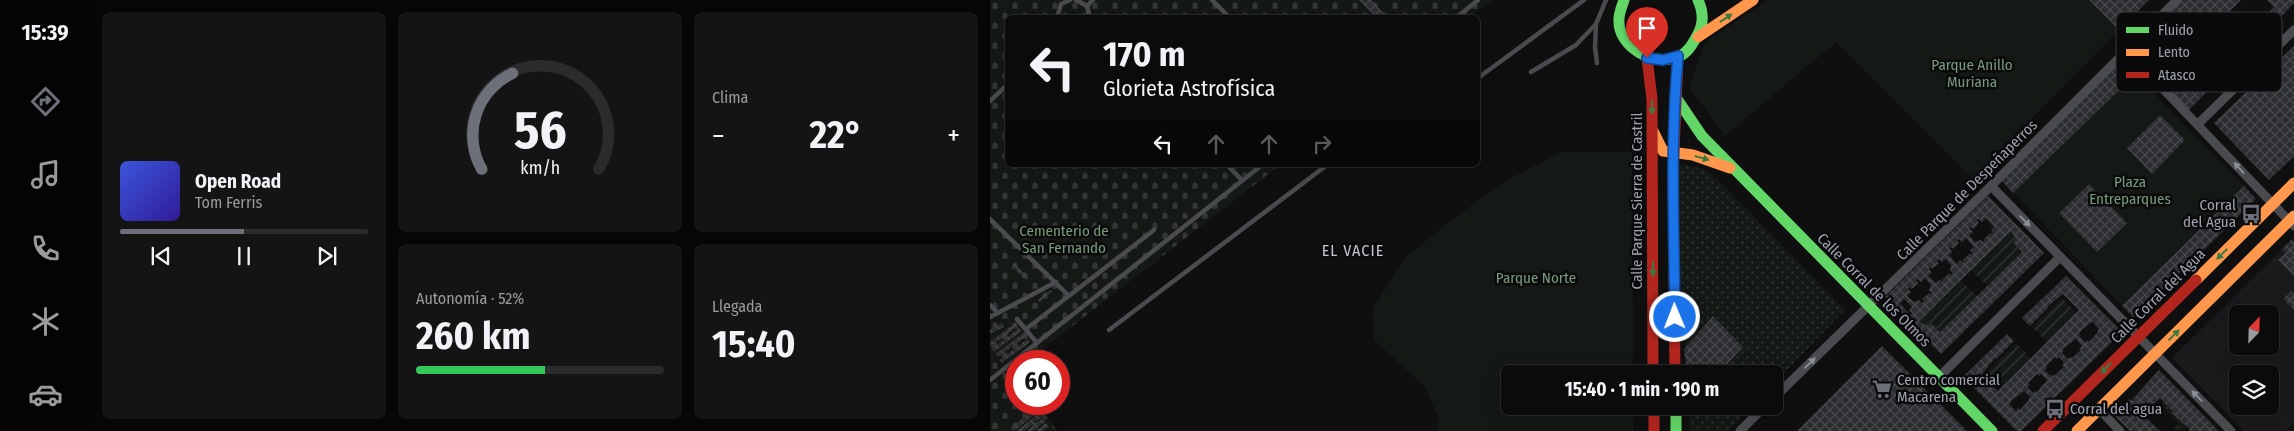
<!DOCTYPE html>
<html lang="es">
<meta charset="utf-8">
<style>
:root{--surface:#0b0b0c;--page:#141415;--text:#f1f3f6;--muted:#9a9b9d;--line:#2b2b2d;--accent:#6d7079}
body{margin:0;font-family:"Fira Sans Condensed",sans-serif;background:var(--page);color:var(--text);height:100vh;display:flex;flex-direction:column;font-size:19px;white-space:nowrap}
*{box-sizing:border-box;margin:0}
p{font-size:16px;color:var(--muted)}
.icon{flex:none;width:28px;height:28px;fill:none;stroke:currentColor;stroke-width:2;stroke-linecap:round;stroke-linejoin:round}
.map{position:relative;flex:1;overflow:hidden}
.side{display:flex;flex-direction:column;gap:12px;padding:12px;background:#060607;width:900px}
.side>*{flex:none}
.banner{position:absolute;left:15px;top:15px;width:475px;height:152px;border-radius:8px;box-shadow:0 5px 20px #0002,0 0 0 1px var(--line);background:#0b0b0c;color:var(--text);overflow:hidden}
.needle{width:32px;rotate:23deg}
.controls{position:absolute;left:1239px;top:305px;display:grid;gap:10px}
.controls a{display:grid;place-items:center;width:50px;height:50px;border-radius:8px;background:var(--surface);box-shadow:0 5px 20px #0002,0 0 0 1px var(--line);font-size:25px}
.speed{position:absolute;left:15px;top:350px;display:flex;gap:10px;font-size:25px;font-weight:700;text-align:center}
.speed>*{display:grid;place-content:center;width:65px;height:65px;border-radius:50%;background:var(--surface);box-shadow:0 5px 20px #0002,0 0 0 1px var(--line);line-height:1}
.speed .limit{border:8px solid #d22;background:#fff;color:#111}
.pin{position:absolute;display:grid;place-items:center;width:42px;height:42px;color:#fff;margin:-51px -21px;border-radius:50% 50% 50% 0;rotate:-45deg;box-shadow:0 0 5px #0007}
.pin .icon{rotate:45deg}
.me{position:absolute;width:55px;margin:-28px;rotate:359deg;stroke-linejoin:round;filter:drop-shadow(0 0 4px #0008)}
.turn{display:flex;align-items:center;gap:18px;height:105px;padding:0 15px;font-size:22px}
.turn .icon{width:65px;height:65px;stroke-width:2.5}
.turn b{display:block;font-size:35px;line-height:42px}
.lanes{display:flex;align-items:center;height:48px;padding:0 15px;background:#0003;justify-content:center;gap:25px;direction:ltr}
.lanes .off{opacity:.35}
.big{font-size:38px;font-weight:700;line-height:1.1}
.side .tile{flex:1;display:flex;flex-direction:column;justify-content:center;gap:8px;min-width:0;padding:0 18px;border-radius:8px;background:var(--page)}
.side .dial{align-items:center;gap:0}
.dial svg{height:130px;overflow:visible;fill:none;stroke:var(--line);stroke-width:7;stroke-linecap:round;text-anchor:middle}
.dial text{fill:var(--text);stroke:none}
.song{display:flex;align-items:center;gap:15px}
.cover{width:60px;height:60px;border-radius:8px;background:linear-gradient(135deg,hsl(230 70% 55%),hsl(250 70% 35%))}
.played{height:5px;border-radius:2px;background:linear-gradient(90deg,var(--accent) 50%,var(--line) 50%)}
.keys{display:flex;justify-content:space-around;direction:ltr}
.heat{display:flex;justify-content:space-between;align-items:center;font-size:28px;direction:ltr}
.charge{height:8px;border-radius:4px;background:linear-gradient(90deg,#34c759 52%,var(--line) 0)}
.side .tiles{flex:1;display:grid;gap:12px;grid-template-columns:repeat(3,1fr)}
.tile:first-child{grid-row:span 2}
.trip{position:absolute;left:511px;top:365px;width:282px;height:50px;border-radius:8px;background:var(--surface);box-shadow:0 5px 20px #0002,0 0 0 1px var(--line);font-weight:700;line-height:50px;text-align:center}
main{display:flex;flex:1;min-height:0}
.tab-bar{display:flex;flex-direction:column;width:90px;justify-content:space-around;align-items:center;background:#040405;color:var(--muted)}
.tab-bar .icon{width:35px;height:35px}
.tab-bar .on{color:var(--accent)}
.tab-bar b{font-size:22px;color:var(--text)}
.map>svg:first-child{display:block}
.built{fill:#1a1a1c;fill-rule:evenodd}
.grass{fill:url(#grass-dots)}
.cemetery{fill:url(#cemetery-stones)}
.park{fill:#151916}
.garden{fill:url(#garden-furrows)}
.building{fill:url(#building-cross-hatch);fill-rule:evenodd}
.lines{fill:none;stroke-linecap:round;stroke-linejoin:round}
.lane{stroke:#4a4b4f;stroke-width:4.5}
.street{stroke:#4a4b4f;stroke-width:9}
.fast{stroke:#63d668;stroke-width:11}
.slow{stroke:#ff974d;stroke-width:11}
.jam{stroke:#b3261e;stroke-width:11}
.oneway{fill:#3b7a3e}
.oneway2{fill:#8a8e98}
.route-casing{stroke:#114b97;stroke-width:12}
.route{stroke:#1a73e8;stroke-width:9}
.labels{text-anchor:middle;stroke-width:5;stroke-linejoin:round;paint-order:stroke}
.park-label{font-size:15px;fill:#789b7e;stroke:#0a0a0b}
.street-label{font-size:15px;fill:#a0a4b1;stroke:#0a0a0b}
.poi-label{font-size:15px;fill:#a0a4b1;stroke:#0a0a0b;text-anchor:start}
.neighbourhood-label{font-size:16px;letter-spacing:1px;fill:#c1c3cd;stroke:#0a0a0b}
.key{fill:#0a0a0b;stroke:#37383d;stroke-width:1}
.key-label{font-size:14px;fill:#a0a4b1}
</style>
<main>
<nav class="tab-bar">
<b>15:39</b>
<svg class="icon on" aria-label="directions" viewBox="0 0 24 24"><path d="M12 3l9 9-9 9-9-9zM9 14v-3h6M13 9l2 2-2 2"/></svg>
<svg class="icon" aria-label="music" viewBox="0 0 24 24"><path d="M9 18V5l10-2v13"/><circle cx="6" cy="18" r="3"/><circle cx="16" cy="16" r="3"/></svg>
<svg class="icon" aria-label="phone" viewBox="0 0 24 24"><path d="M5 4h4l2 5-3 2q2 4 5 5l2-3 5 2v4C11 20 4 13 5 4z"/></svg>
<svg class="icon" aria-label="climate" viewBox="0 0 24 24"><path d="M12 3v18M4 7l16 10M4 17L20 7"/></svg>
<svg class="icon" aria-label="car" viewBox="0 0 24 24"><path d="M5 17H2v-5l4-1 3-4h7l3 4 3 1v5h-3M9 17h6M6 11h13"/><circle cx="7" cy="17" r="2"/><circle cx="17" cy="17" r="2"/></svg>
</nav>
<section class="side">
<div class="tiles">
<div class="tile">
<div class="song"><i class="cover"></i><div><b>Open Road</b><p>Tom Ferris</p></div></div>
<div class="played"></div>
<div class="keys"><svg class="icon" aria-label="previous" viewBox="0 0 24 24"><path d="M18 5L8 12l10 7zM5 5v14"/></svg><svg class="icon" aria-label="pause" viewBox="0 0 24 24"><path d="M8 5v14M16 5v14"/></svg><svg class="icon" aria-label="next" viewBox="0 0 24 24"><path d="M6 5l10 7-10 7zM19 5v14"/></svg></div>
</div>
<div class="tile dial"><svg viewBox="0 0 100 80">
<path d="M14 69A42 42 0 1 1 86 69"/>
<path d="M14 69A42 42 0 0 1 33 10" stroke="#6d7079"/>
<text x="50" y="56" font-size="32" font-weight="700">56</text>
<text x="50" y="72" font-size="11">km/h</text>
</svg></div>
<div class="tile"><p>Clima</p>
<div class="heat"><a>−</a><b class="big">22°</b><a>+</a></div>
</div>
<div class="tile"><p>Autonomía · 52%</p><b class="big">260 km</b><div class="charge"></div></div>
<div class="tile"><p>Llegada</p><b class="big">15:40</b></div>
</div>
</section>
<div class="map">
<svg width="1304" height="431" viewBox="0 0 1304 431">
<defs>
<pattern id="grass-dots" width="8" height="8" patternUnits="userSpaceOnUse" patternTransform="scale(1.25)"><rect width="8" height="8" fill="#151916"/><path d="M2 2h.1M6 6h.1" fill="none" stroke="#343736" stroke-width="1.8" stroke-linecap="round"/></pattern>
<pattern id="cemetery-stones" width="16" height="16" patternUnits="userSpaceOnUse" patternTransform="scale(1.25)"><rect width="16" height="16" fill="#151916"/><path d="M2 7V4a2 2 0 0 1 4 0v3zM10 15v-3a2 2 0 0 1 4 0v3z" fill="#343736"/></pattern>
<pattern id="garden-furrows" width="10" height="10" patternUnits="userSpaceOnUse" patternTransform="scale(1.25)"><rect width="10" height="10" fill="#151916"/><path d="M-1 1l2-2M0 10L10 0M9 11l2-2" fill="none" stroke="#343736"/></pattern>
<pattern id="building-cross-hatch" width="8" height="8" patternUnits="userSpaceOnUse" patternTransform="scale(1.25)"><rect width="8" height="8" fill="#2c2d30"/><path d="M0 0l8 8M0 8l8-8" fill="none" stroke="#47484c"/></pattern>
</defs>
<rect width="100%" height="100%" fill="#0f0f10"/>
<path class="built" d="M1302,239L1304,242V423L1296,431H1254L1182,358ZM1248,314H1280V346H1248ZM1248,374H1280V406H1248Z"/>
<g class="grass">
<path d="M696,165L714,169L728,180L855,310L785,382V374H697L684,166Z"/>
<path d="M1173,401L1182,413L1197,426L1193,431H1187L1183,428L1188,423L1173,408Z"/>
<path d="M700,406H762L738,431H699Z"/>
</g>
<path class="cemetery" d="M0,0H502L480,18H18V165H290L37,361H26V404H48L67,431H0Z"/>
<g class="park">
<path d="M778,0H1098L1129,30L982,179L846,42L735,136L699,87L715,42Z"/>
<path d="M1132,60L1266,199L1144,318L1010,179Z"/>
<path d="M571,152H642L643,374H520V406H643V431H447L449,419L435,387L384,340L383,308L417,256L464,218L517,180Z"/>
</g>
<g class="garden">
<path d="M1021,231L1026,239L1023,242L1032,252L998,286L981,270Z"/>
<path d="M971,281L987,296L950,332L941,323L937,326L929,321Z"/>
<path d="M1072,298L1086,313L1057,342L1042,327Z"/>
<path d="M1026,343L1041,358L1011,388L996,373Z"/>
</g>
<g class="building">
<path d="M369,0H381L398,18H387Z"/>
<path d="M1099,0H1159L1129,30Z"/>
<path d="M1190,0H1251L1189,61L1209,80L1233,57L1242,66L1199,110L1139,50Z"/>
<path d="M1277,0H1304V3L1262,48L1252,38L1284,7Z"/>
<path d="M1304,46V156L1279,180L1224,123Z"/>
<path d="M1132,60L1146,74L1023,193L1010,179Z"/>
<path d="M1170,115L1195,140L1162,174L1137,148Z"/>
<path d="M1099,184L1137,223L1107,252L1069,213Z"/>
<path d="M1254,186L1266,199L1144,318L1132,306Z"/>
<path d="M998,196L1054,253L951,354L895,297ZM996,218L1004,227L1001,230L1004,234L1000,233L994,239V243L991,240L985,242L979,235L983,232L979,228L981,227L983,229L989,223L987,220L989,219L992,222ZM1021,231L1026,239L1023,242L1032,252L950,332L941,323L937,326L929,321ZM976,238L984,247L980,250L983,253L982,255L980,253L973,260V263L970,260L967,264L959,255L962,252L959,248L961,247L963,249L969,243L967,240L969,239L972,242ZM949,259L952,262L956,259L961,265L960,270L963,273L961,275L959,273L952,280L953,283L950,280L946,283L938,276L942,273L939,269L941,267L942,269L949,263L947,261ZM935,278L941,285L939,290L942,293L941,294L939,293L932,299L934,301L932,303L929,300L924,302L917,296L921,292L918,289L920,287L922,289L928,283L926,280L928,279L931,282ZM914,299L922,307L919,310L922,313L920,315L910,303Z"/>
<path d="M1302,239L1304,242V276L1288,260L1296,253L1292,249Z"/>
<path d="M25,264L38,278L36,280L22,267Z"/>
<path d="M1076,276L1132,332L1031,431H1027L973,377L1017,334L1024,341L1006,359L1005,358L992,374L1008,391L1089,310L1073,294L1057,307L1058,308L1040,326L1032,318ZM1103,322L1109,329L1107,331L1108,332L1099,342L1097,340L1095,342L1089,336L1090,332L1100,323ZM1086,339L1092,346L1089,348L1091,350L1082,358L1080,357L1078,359L1072,353L1074,350L1073,349ZM1065,357L1066,359L1069,357L1074,363L1072,365L1074,367L1064,376L1063,374L1061,376L1055,371L1057,368L1056,366ZM1047,374L1049,376L1051,374L1057,380L1047,392L1046,391L1043,393L1037,387L1040,385L1038,383ZM1034,391L1040,397L1038,401L1030,410L1028,408L1026,411L1020,405L1021,401Z"/>
<path d="M61,290L62,292L49,302L48,300Z"/>
<path d="M1301,291L1304,294V310L1293,299Z"/>
<path d="M723,316L753,347L728,374H697L694,349Z"/>
<path d="M12,323L14,327L0,334V330Z"/>
<path d="M25,323L27,326L0,347V342Z"/>
<path d="M29,328L31,331L4,352L2,349Z"/>
<path d="M33,333L36,336L8,357L6,354Z"/>
<path d="M37,339L40,342L12,363L10,360Z"/>
<path d="M892,346L977,431H807Z"/>
<path d="M1169,370L1229,431H1199L1200,429L1182,413L1183,412L1170,398L1153,415L1170,431H1140L1124,415L1140,399L1141,401Z"/>
<path d="M45,409L48,412L24,431L21,428Z"/>
<path d="M49,413L52,417L34,431H27Z"/>
<path d="M53,418L56,421L43,431H37Z"/>
<path d="M56,423L59,426L53,431H46Z"/>
</g>
<g class="lines">
<g class="lane">
<path d="M86,0L97,6L100,18"/>
<path d="M222,0L240,18"/>
<path d="M97,6L103,0"/>
<path d="M67,18L71,4L80,0"/>
<path d="M466,18L488,0"/>
<path d="M606,24L605,47L607,63"/>
<path d="M541,72L586,45L606,24L616,0"/>
<path d="M488,78L594,0"/>
<path d="M0,101L18,84"/>
<path d="M237,165L252,180"/>
<path d="M0,219L78,295"/>
<path d="M0,305L8,313"/>
<path d="M0,317L66,282"/>
<path d="M27,319L47,343"/>
<path d="M36,329L164,230"/>
<path d="M119,330L337,165"/>
<path d="M0,380L272,165"/>
</g>
<g class="street">
<path d="M1137,51L1304,226"/>
<path d="M1208,124L1304,30"/>
<path d="M1001,186L1241,431"/>
<path d="M949,377L1070,257"/>
<path d="M785,397L1001,186L1187,0"/>
<path d="M1109,409L1130,431"/>
<path d="M750,431L775,406"/>
</g>
<g class="fast">
<path d="M634,0C632,6 629,13 629,19C627,47 664,67 688,57C699,52 703,43 708,34C714,23 713,11 708,0"/>
<path d="M685,96L712,136L1002,431"/>
<path d="M686,406V431"/>
</g>
<g class="slow">
<path d="M708,37L763,0"/>
<path d="M663,131L673,151L703,155L740,168"/>
<path d="M1206,280L1304,183"/>
<path d="M1087,431L1304,216"/>
</g>
<g class="jam">
<path d="M657,58L662,99L663,374"/>
<path d="M685,374L683,175L688,56"/>
<path d="M664,406V431"/>
<path d="M1053,431L1206,280"/>
</g>
</g>
<defs><path id="oneway-solid" d="M-6-.8H1V-3.2L6.5 0L1 3.2V.8H-6Z" transform="scale(1.25)"/></defs>
<g class="oneway">
<use href="#oneway-solid" transform="translate(736 18) rotate(-34)"/>
<use href="#oneway-solid" transform="translate(662 107) rotate(89)"/>
<use href="#oneway-solid" transform="translate(712 158) rotate(16)"/>
<use href="#oneway-solid" transform="translate(1232 254) rotate(135)"/>
<use href="#oneway-solid" transform="translate(663 269) rotate(90)"/>
<use href="#oneway-solid" transform="translate(1184 335) rotate(-44)"/>
<use href="#oneway-solid" transform="translate(1116 368) rotate(135)"/>
</g>
<g class="oneway2">
<use href="#oneway-solid" transform="translate(1249 168) rotate(-133)"/>
<use href="#oneway-solid" transform="translate(1035 221) rotate(46)"/>
<use href="#oneway-solid" transform="translate(820 363) rotate(-44)"/>
<use href="#oneway-solid" transform="translate(1207 396) rotate(-134)"/>
</g>
<g class="lines">
<defs>
<path id="route" d="M657,58L673,60L688,56C680,143 684,230 685,317"/>
</defs>
<use href="#route" class="route-casing"/>
<use href="#route" class="route"/>
</g>
<defs>
<symbol id="bus-bare" viewBox="-9 -9 18 18"><path d="M-5-6H5V4H4V6H2V4H-2V6H-4V4H-5ZM-3.5-4V0h7V-4ZM-3.5 1.2v1.5H-2V1.2ZM2 1.2v1.5H3.5V1.2Z" fill="#6d7079" stroke="#0a0a0b" stroke-width="2.5" paint-order="stroke"/></symbol>
<symbol id="supermarket-bare" viewBox="-9 -9 18 18"><path d="M-6-5.5h2.5l.6 2H6L4.5 2H-2.5L-4.4-4H-6ZM-1.5 3.2a1.3 1.3 0 1 0 .1 0ZM3 3.2a1.3 1.3 0 1 0 .1 0Z" fill="#6d7079" stroke="#0a0a0b" stroke-width="2.5" paint-order="stroke"/></symbol>
</defs>
<g fill-rule="evenodd">
<use href="#bus-bare" x="1247" y="200" width="28" height="28"/>
<use href="#supermarket-bare" x="878" y="375" width="28" height="28"/>
<use href="#bus-bare" x="1051" y="395" width="28" height="28"/>
</g>
<g class="labels">
<g class="park-label">
<text x="982" y="70">Parque Anillo<tspan x="982" dy="17">Muriana</tspan></text>
<text x="1140" y="187">Plaza<tspan x="1140" dy="17">Entreparques</tspan></text>
<text x="74" y="236">Cementerio de<tspan x="74" dy="17">San Fernando</tspan></text>
<text x="546" y="283">Parque Norte</text>
</g>
<g class="street-label">
<text transform="translate(977 190) rotate(-45)" y="5">Calle Parque de Despeñaperros</text>
<text transform="translate(647 201) rotate(-90)" y="5">Calle Parque Sierra de Castril</text>
<text transform="translate(884 290) rotate(45)" y="5">Calle Corral de los Olmos</text>
<text transform="translate(1168 296) rotate(-45)" y="5">Calle Corral del Agua</text>
</g>
<g class="poi-label">
<text x="1246" y="210" text-anchor="end">Corral<tspan x="1246" dy="17">del Agua</tspan></text>
<text x="907" y="385">Centro comercial<tspan x="907" dy="17">Macarena</tspan></text>
<text x="1080" y="414">Corral del agua</text>
</g>
<g class="neighbourhood-label">
<text x="363" y="256">EL VACIE</text>
</g>
</g>
<rect x="1126" y="12" width="166" height="80" rx="8" class="key"/>
<rect x="1136" y="27" width="23" height="6" fill="#63d668"/>
<rect x="1136" y="49" width="23" height="7" fill="#ff974d"/>
<rect x="1136" y="72" width="23" height="6" fill="#b3261e"/>
<g class="key-label">
<text x="1168" y="35">Fluido</text>
<text x="1168" y="57">Lento</text>
<text x="1168" y="80">Atasco</text>
</g>
</svg>
<div class="controls">
<a><svg class="needle" viewBox="-14 -14 28 28"><path d="M0-13l5 13h-10z" fill="#e53935"/><path d="M0 13l5-13h-10z" fill="#9a9b9d"/></svg></a>
<a><svg class="icon" aria-label="layers" viewBox="0 0 24 24"><path d="M12 4l9 5-9 5-9-5zM3 14l9 5 9-5"/></svg></a>
</div>
<div class="speed"><div class="limit">60</div></div>
<div class="pin" style="left:657px;top:58px;background:#d93025"><svg class="icon" aria-label="arrive" viewBox="0 0 24 24"><path d="M6 21V4h12l-3 4 3 4H6"/></svg></div>
<svg class="me" style="left:685px;top:317px" viewBox="-20 -20 40 40"><circle r="17" fill="#1a73e8" stroke="#fff" stroke-width="3"/><path d="M0-11L8 9 0 5-8 9z" fill="#fff"/></svg>
<div class="trip">15:40 · 1 min · 190 m</div>
<div class="banner">
<div class="turn"><svg class="icon" aria-label="left" viewBox="0 0 24 24"><path d="M17 20v-9H6M10 6l-5 5 5 5"/></svg><div><b>170 m</b>Glorieta Astrofísica</div></div>
<div class="lanes"><svg class="icon" aria-label="left" viewBox="0 0 24 24"><path d="M17 20v-9H6M10 6l-5 5 5 5"/></svg><svg class="icon off" aria-label="ahead" viewBox="0 0 24 24"><path d="M12 20V5M6 11l6-6 6 6"/></svg><svg class="icon off" aria-label="ahead" viewBox="0 0 24 24"><path d="M12 20V5M6 11l6-6 6 6"/></svg><svg class="icon off" aria-label="right" viewBox="0 0 24 24"><path d="M7 20v-9h11M14 6l5 5-5 5"/></svg></div>
</div>
</div>
</main>
